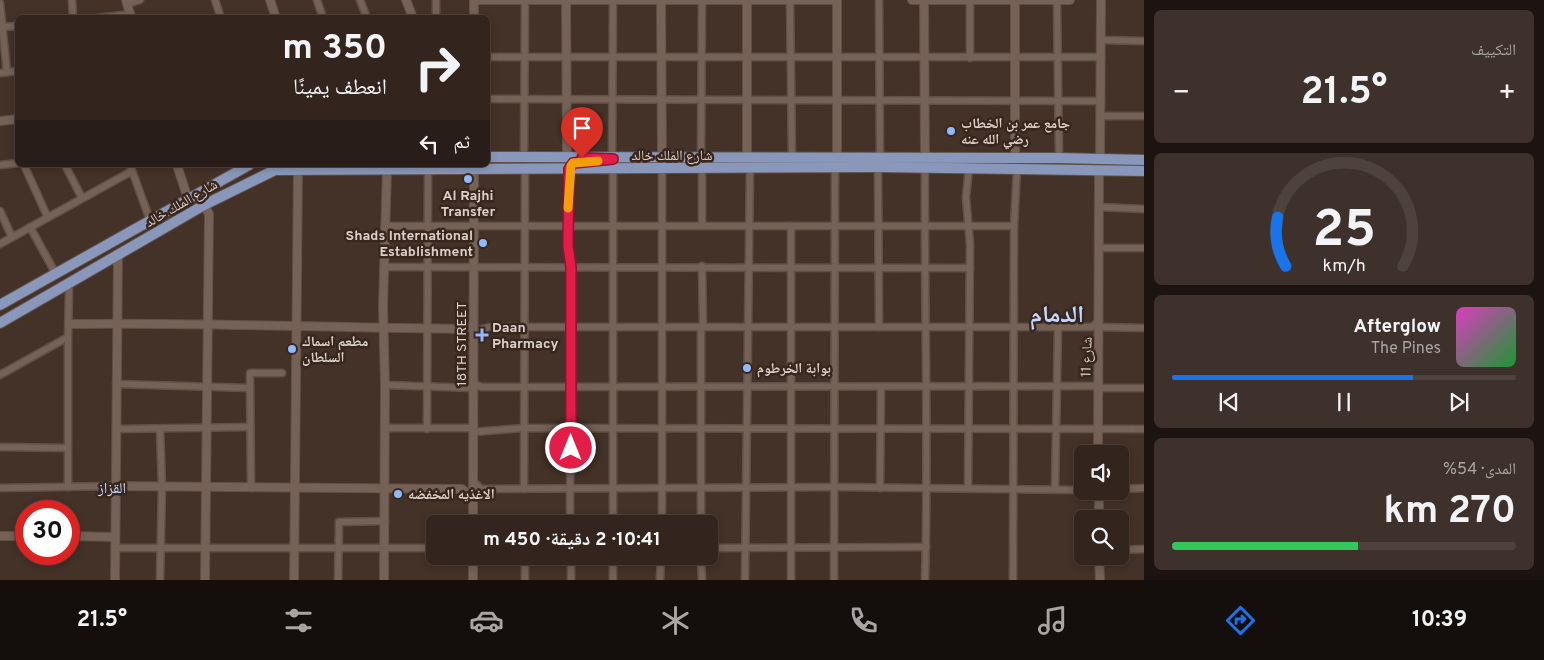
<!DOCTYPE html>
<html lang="ar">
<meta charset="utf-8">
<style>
:root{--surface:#33251e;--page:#3e312b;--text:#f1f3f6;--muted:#a9a5a4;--line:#4e423c;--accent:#1a73e8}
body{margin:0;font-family:Overpass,"Noto Naskh Arabic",sans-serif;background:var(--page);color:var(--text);direction:rtl;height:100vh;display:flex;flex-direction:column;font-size:19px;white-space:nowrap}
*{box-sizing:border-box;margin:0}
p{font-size:16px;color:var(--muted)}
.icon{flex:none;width:28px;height:28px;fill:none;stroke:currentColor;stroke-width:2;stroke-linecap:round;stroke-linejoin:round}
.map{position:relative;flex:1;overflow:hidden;direction:ltr}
.panel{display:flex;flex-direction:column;gap:10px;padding:10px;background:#1c1410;width:400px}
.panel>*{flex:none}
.guide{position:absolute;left:15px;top:15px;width:475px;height:152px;border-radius:8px;box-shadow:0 2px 8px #0003,0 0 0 1px var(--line);direction:rtl;background:#33251e;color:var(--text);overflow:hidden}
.controls{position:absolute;left:1074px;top:445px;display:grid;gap:10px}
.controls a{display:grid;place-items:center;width:55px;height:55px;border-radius:8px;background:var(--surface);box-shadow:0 2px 8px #0003,0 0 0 1px var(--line);font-size:25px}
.speed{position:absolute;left:15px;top:500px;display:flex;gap:10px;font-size:25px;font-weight:700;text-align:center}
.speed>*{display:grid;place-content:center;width:65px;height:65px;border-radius:50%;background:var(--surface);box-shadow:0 2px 8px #0003,0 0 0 1px var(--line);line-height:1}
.speed .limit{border:8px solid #d22;background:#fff;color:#111}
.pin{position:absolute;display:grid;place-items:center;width:42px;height:42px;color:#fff;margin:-51px -21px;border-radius:50% 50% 50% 0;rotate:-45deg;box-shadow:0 0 5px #0007}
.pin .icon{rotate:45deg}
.me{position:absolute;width:55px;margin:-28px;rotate:0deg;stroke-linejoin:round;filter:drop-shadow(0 0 4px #0008)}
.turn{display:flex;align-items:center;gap:18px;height:105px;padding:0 20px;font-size:22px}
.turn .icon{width:65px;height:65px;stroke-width:2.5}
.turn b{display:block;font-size:35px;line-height:42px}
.then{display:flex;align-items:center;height:48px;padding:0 20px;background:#0003;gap:10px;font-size:19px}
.big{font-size:38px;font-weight:700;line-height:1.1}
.panel .widget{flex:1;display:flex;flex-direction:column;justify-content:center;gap:8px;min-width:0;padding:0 18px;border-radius:8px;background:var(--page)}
.panel .dial{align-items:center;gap:0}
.dial svg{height:130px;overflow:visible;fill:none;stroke:var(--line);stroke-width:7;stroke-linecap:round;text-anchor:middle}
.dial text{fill:var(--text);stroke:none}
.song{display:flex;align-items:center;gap:15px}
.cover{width:60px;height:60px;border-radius:8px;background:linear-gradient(135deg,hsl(310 70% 55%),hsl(130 70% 35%))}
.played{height:5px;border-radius:2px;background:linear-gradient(90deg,var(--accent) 70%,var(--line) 70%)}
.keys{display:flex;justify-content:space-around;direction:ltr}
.heat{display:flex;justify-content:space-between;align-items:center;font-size:28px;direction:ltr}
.charge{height:8px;border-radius:4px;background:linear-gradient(90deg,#34c759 54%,var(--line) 0)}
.trip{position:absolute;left:426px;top:515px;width:292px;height:50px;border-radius:8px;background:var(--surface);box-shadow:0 2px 8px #0003,0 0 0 1px var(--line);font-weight:700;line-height:50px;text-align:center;direction:rtl}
.tabs{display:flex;height:80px;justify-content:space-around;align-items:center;background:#140f0c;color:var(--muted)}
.tabs .icon{width:35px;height:35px}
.tabs .selected{color:var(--accent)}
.tabs b{font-size:22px;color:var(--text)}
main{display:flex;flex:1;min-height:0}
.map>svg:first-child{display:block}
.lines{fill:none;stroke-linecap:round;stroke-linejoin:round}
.minor-casing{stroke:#5f5048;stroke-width:9}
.tertiary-casing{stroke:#5f5048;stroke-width:10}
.primary-casing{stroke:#5f5048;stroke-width:12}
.minor{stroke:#756156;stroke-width:6}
.tertiary{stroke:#756156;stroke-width:8}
.primary{stroke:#8998ba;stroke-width:10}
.route-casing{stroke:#92132f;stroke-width:12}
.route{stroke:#e11d48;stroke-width:9}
.slow{stroke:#f59e0b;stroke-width:9}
.poi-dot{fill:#8fb8fd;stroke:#39271e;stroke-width:2}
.labels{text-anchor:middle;stroke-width:5;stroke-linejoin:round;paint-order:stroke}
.poi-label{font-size:14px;font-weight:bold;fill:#dbcfc9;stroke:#39271e;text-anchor:start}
.street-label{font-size:14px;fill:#dbcfc9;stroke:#39271e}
.neighbourhood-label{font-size:15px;fill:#c0d8ff;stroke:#39271e}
.town-label{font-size:24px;font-weight:bold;fill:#c0d8ff;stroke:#39271e}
</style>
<main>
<section class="panel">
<div class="widget"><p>التكييف</p>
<div class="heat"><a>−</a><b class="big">21.5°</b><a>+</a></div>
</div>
<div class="widget dial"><svg viewBox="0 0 100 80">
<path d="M14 69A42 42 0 1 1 86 69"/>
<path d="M14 69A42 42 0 0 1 9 39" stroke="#1a73e8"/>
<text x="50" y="56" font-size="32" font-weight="700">25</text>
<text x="50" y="72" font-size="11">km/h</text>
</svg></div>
<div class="widget">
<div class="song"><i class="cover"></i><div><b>Afterglow</b><p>The Pines</p></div></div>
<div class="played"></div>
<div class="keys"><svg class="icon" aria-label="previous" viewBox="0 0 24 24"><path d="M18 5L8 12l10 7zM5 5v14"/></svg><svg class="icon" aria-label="pause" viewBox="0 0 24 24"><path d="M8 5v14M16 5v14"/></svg><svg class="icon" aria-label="next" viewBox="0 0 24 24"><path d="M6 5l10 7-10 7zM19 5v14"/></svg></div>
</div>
<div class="widget"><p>المدى · 54%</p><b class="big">270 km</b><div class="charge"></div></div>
</section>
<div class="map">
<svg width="1144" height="580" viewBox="0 0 1144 580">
<rect width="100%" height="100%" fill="#443128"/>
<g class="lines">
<defs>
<g id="minor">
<path d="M72,0L73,18"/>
<path d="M215,0L221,18"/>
<path d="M317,0L323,18"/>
<path d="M360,0L367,18"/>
<path d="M790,0L792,158"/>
<path d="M879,0L880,158"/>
<path d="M1057,0L1059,158"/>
<path d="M0,3L7,72"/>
<path d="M127,4L140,0"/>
<path d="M97,18L131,14"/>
<path d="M436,18V0"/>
<path d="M2,27L18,26"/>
<path d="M1101,40L1144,41"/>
<path d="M488,57H1101"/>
<path d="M970,58V0"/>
<path d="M0,73L18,71"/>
<path d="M488,99L1101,101"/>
<path d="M1101,116H1144"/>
<path d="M524,158L525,0"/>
<path d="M701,158L702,0"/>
<path d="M612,159L613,1"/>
<path d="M0,165L18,163"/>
<path d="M24,165L48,218"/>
<path d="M65,165L82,198"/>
<path d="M130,165L150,220"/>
<path d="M878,167L879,327"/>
<path d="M662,169V524"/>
<path d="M1099,207L1144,209"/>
<path d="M0,211L12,237"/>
<path d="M385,226H1014"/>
<path d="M702,226V168"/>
<path d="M791,226V580"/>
<path d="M30,227L56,274"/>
<path d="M0,244L132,171"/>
<path d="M1098,248H1144"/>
<path d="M702,266L703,327"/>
<path d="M385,267L970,268"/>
<path d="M701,327V524"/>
<path d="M1099,327L1144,328"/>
<path d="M68,337V487"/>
<path d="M474,337L482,329L490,327H1092L1099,321"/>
<path d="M0,375L68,337L69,290L66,286"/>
<path d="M473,383L481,387L1097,386"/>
<path d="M116,384L250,388"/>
<path d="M385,385L474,388"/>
<path d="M1097,388H1144"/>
<path d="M385,428H473"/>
<path d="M116,429L250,427"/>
<path d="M160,429L162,486L160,580"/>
<path d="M427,429L428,170"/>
<path d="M474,432L523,428L1144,429"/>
<path d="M0,447L68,448"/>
<path d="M473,481L481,489L836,487L1082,490"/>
<path d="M0,488L115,486"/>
<path d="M251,488L250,373H282"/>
<path d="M880,488L881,387"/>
<path d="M968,488L970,244L966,197L969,168"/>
<path d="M524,489L525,168"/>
<path d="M1055,489L1058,327"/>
<path d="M1120,489L1144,488"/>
<path d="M570,524L571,267L568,246L569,169L573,163L587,162"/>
<path d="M613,524V169"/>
<path d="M115,548H435"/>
<path d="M710,548L926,547"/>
<path d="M1120,550L1144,549"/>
<path d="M525,556V580"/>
<path d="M571,556V580"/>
<path d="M613,556V580"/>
<path d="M701,556L702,580"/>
<path d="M338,580L339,522L385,521"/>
<path d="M660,580L661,556"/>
<path d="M745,580L750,168"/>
<path d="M834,580L835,168"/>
<path d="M925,580C929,443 924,305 925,167"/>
<path d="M1013,580L1014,226L1017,168"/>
</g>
<g id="tertiary">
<path d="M126,0L131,18"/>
<path d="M270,0L276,18"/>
<path d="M406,0L413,18"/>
<path d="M566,0L567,158"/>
<path d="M661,0L662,159"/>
<path d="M747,0V158"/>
<path d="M837,0V158"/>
<path d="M912,0H1070"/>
<path d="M924,0L925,158"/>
<path d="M1015,0V158"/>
<path d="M474,18V0H834"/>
<path d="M0,121L18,119"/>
<path d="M1100,159L1101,0"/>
<path d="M177,165L188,199"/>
<path d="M204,205L209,214L205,580"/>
<path d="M69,324C201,322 332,328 464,329L473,324"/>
<path d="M1098,454L1099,171"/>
<path d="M115,486L462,489L473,498"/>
<path d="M1099,491V519"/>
<path d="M473,524L474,166"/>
<path d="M0,536H26"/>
<path d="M69,536L115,537"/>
<path d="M473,556V580"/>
<path d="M1099,556L1100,580"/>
<path d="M115,580L118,256"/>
<path d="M294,580L298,170"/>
<path d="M384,580L385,385L383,306L387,170"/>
</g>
<g id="primary">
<path d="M488,157L1059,158L1144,160"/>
<path d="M0,305L249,165"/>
<path d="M0,323L204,205L275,170L878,167L1144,171"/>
</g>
</defs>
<use href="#minor" class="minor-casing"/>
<use href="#tertiary" class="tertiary-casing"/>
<use href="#primary" class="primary-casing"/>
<use href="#minor" class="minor"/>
<use href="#tertiary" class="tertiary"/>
<use href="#primary" class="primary"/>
</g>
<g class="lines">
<defs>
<path id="route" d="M571,448V267L568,246L569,169L573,163L613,159L582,158"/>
</defs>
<use href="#route" class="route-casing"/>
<use href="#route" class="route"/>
<path class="slow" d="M568,208L571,166L573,163L598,161"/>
</g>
<g class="poi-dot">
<circle cx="951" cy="131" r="5"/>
<circle cx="468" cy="179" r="5"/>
<circle cx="483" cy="243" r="5"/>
<path d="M479.5 327.5h5v5h5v5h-5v5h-5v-5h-5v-5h5z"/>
<circle cx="292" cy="349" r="5"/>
<circle cx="747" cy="368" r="5"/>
<circle cx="398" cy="494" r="5"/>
</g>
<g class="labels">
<g class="poi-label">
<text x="961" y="128">جامع عمر بن الخطاب<tspan x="961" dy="16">رضي الله عنه</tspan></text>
<text x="468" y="200" text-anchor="middle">Al Rajhi<tspan x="468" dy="16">Transfer</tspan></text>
<text x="473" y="240" text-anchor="end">Shads International<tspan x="473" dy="16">Establishment</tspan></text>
<text x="492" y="332">Daan<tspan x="492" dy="16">Pharmacy</tspan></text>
<text x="302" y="346">مطعم اسماك<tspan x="302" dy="16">السلطان</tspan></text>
<text x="757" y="373">بوابة الخرطوم</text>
<text x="408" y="499">الاغذيه المخفضه</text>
</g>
<g class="street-label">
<text x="672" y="160">شارع الملك خالد</text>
<text transform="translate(181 203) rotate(-30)" y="5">شارع الملك خالد</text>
<text transform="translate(461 344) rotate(-90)" y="5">18TH STREET</text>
<text transform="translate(1086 357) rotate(-88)" y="5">شارع 11</text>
</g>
<g class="neighbourhood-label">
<text x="112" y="493">القزاز</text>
</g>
<g class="town-label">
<text x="1057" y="322">الدمام</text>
</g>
</g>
</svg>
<div class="controls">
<a><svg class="icon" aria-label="sound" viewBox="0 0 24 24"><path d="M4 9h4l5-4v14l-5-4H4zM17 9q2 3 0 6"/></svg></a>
<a><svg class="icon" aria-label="search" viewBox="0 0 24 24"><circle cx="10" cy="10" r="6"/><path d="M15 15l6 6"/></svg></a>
</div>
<div class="speed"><div class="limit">30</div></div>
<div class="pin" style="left:582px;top:158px;background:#d93025"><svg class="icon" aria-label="arrive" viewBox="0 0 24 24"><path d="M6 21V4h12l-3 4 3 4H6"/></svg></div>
<svg class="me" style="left:571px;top:448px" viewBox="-20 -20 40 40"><circle r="17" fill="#e11d48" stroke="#fff" stroke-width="3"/><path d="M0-11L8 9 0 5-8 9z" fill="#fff"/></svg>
<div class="trip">10:41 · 2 دقيقة · 450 m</div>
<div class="guide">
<div class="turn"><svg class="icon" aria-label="right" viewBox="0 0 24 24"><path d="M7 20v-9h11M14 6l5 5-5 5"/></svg><div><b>350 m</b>انعطف يمينًا</div></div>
<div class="then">ثم<svg class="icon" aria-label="left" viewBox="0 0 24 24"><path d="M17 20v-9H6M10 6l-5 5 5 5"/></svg></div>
</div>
</div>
</main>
<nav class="tabs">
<b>10:39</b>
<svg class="icon selected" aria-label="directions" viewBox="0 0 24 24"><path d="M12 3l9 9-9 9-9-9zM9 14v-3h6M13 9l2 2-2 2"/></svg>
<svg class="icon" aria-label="music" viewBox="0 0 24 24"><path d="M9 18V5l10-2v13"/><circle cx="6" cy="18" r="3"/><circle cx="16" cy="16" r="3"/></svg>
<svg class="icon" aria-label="phone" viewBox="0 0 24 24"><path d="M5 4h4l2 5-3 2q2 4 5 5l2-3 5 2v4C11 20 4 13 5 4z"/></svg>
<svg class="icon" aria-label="climate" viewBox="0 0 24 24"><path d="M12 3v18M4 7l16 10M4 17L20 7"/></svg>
<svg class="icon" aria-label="car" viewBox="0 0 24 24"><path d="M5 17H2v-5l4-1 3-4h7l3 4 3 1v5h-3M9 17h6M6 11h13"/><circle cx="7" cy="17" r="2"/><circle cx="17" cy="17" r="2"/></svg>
<svg class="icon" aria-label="filters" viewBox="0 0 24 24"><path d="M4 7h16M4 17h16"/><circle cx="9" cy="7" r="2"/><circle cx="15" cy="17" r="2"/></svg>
<b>21.5°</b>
</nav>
